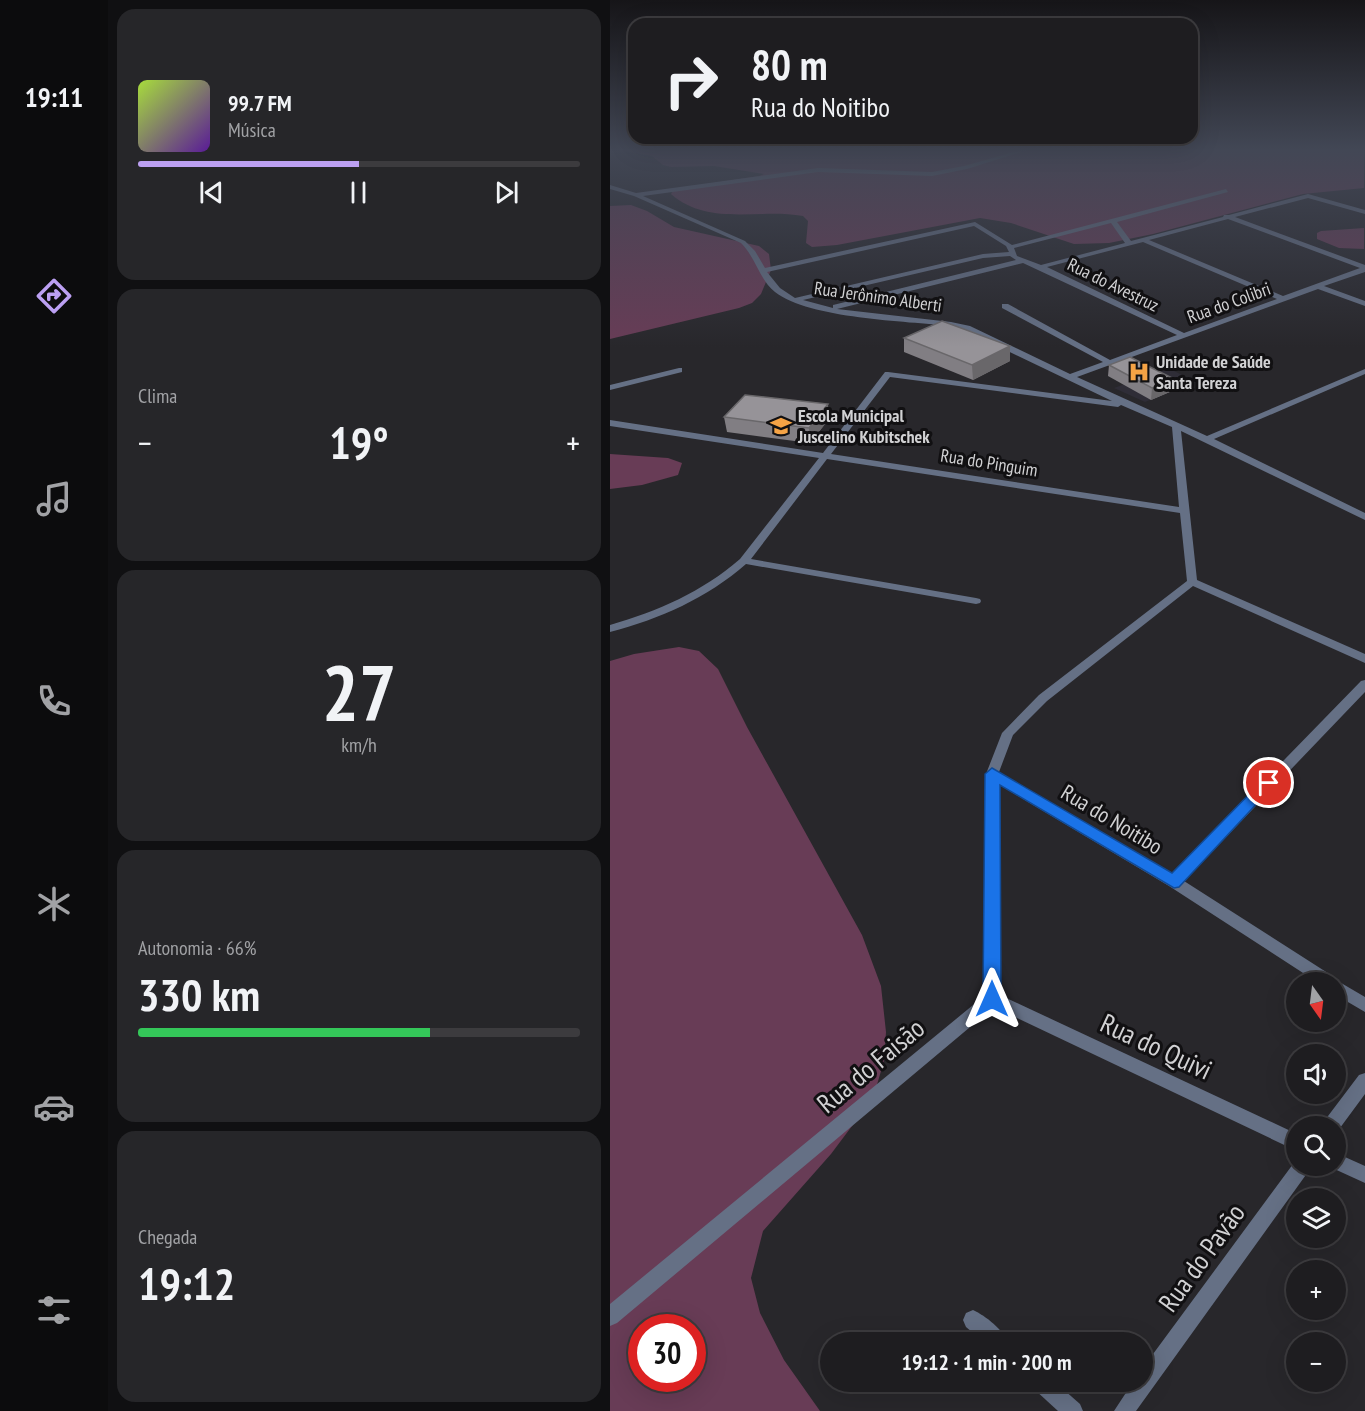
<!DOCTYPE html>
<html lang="pt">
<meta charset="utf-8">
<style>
:root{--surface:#1e1d20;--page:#262629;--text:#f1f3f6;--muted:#a1a2a5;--line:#3c3b3e;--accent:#bca0f2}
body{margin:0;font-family:"PT Sans Narrow",sans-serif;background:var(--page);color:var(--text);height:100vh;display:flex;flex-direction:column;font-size:22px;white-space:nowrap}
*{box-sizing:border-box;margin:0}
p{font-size:20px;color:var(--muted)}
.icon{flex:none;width:33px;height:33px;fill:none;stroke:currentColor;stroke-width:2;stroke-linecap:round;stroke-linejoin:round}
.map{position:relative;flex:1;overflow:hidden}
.details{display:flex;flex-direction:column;gap:9px;padding:9px;background:#101012;width:502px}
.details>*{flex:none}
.guide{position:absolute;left:18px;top:18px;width:570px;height:126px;border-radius:18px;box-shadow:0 6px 24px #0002,0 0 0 2px var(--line);background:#1e1d20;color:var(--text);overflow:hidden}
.needle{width:39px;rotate:166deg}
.buttons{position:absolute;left:676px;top:972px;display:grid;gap:12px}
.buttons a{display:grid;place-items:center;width:60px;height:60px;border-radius:50%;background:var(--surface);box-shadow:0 6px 24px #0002,0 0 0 2px var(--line);font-size:30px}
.speed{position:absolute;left:18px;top:1314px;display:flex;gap:12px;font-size:30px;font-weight:700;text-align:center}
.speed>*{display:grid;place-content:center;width:78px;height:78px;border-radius:50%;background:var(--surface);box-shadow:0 6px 24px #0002,0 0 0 2px var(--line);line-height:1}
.speed .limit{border:9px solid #d22;background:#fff;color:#111}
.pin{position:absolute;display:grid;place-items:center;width:51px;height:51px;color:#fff;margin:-26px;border:3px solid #fff;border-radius:50%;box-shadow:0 2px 6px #0007}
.me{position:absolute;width:66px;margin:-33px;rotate:0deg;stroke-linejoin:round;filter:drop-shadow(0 0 4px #0008)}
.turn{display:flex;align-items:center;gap:21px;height:126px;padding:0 24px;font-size:27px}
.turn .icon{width:78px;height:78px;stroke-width:2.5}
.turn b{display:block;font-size:42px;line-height:51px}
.big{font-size:45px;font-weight:700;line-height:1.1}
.details .widget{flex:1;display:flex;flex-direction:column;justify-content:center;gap:9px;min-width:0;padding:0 21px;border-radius:18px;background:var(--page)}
.details .dial{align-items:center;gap:0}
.dial b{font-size:78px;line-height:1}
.song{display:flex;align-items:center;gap:18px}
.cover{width:72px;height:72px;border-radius:9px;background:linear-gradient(135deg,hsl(80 70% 55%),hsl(270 70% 35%))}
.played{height:6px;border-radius:3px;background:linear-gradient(90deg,var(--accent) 50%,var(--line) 50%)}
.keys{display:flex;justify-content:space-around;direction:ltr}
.heat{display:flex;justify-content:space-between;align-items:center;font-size:33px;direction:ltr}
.charge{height:9px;border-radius:4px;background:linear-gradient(90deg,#34c759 66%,var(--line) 0)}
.trip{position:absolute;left:210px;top:1332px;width:333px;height:60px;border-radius:30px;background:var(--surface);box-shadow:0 6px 24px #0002,0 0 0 2px var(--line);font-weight:700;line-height:60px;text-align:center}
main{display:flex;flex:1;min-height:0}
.tabs{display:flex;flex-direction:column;width:108px;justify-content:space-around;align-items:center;background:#0c0c0d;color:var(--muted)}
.tabs .icon{width:42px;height:42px}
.tabs .current{color:var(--accent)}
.tabs b{font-size:27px;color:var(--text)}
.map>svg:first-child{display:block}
.built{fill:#2f2d37}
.green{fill:#683c56;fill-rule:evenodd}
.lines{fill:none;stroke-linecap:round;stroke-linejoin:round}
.street{fill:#657085;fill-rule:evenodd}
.wall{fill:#817e83}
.shaded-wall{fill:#69676a}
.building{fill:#969398;stroke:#69676a;stroke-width:1.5}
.route{fill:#1a73e8;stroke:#114b97;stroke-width:1.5}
.labels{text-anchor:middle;stroke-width:6;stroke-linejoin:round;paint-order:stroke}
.far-street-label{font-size:18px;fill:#d1d1d3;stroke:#111012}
.far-poi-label{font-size:18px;font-weight:bold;fill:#d1d1d3;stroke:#111012;text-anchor:start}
.street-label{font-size:22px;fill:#d1d1d3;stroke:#111012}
.near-street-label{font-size:27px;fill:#d1d1d3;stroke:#111012}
</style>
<main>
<nav class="tabs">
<b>19:11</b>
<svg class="icon current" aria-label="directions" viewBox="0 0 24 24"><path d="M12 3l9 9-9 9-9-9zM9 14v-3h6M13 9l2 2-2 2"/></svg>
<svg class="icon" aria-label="music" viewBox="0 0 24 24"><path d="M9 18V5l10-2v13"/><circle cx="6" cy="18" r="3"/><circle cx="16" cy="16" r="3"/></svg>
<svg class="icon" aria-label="phone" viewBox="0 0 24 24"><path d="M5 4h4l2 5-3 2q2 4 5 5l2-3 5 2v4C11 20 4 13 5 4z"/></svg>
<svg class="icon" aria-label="climate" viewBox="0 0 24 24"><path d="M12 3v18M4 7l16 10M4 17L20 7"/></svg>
<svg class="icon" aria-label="car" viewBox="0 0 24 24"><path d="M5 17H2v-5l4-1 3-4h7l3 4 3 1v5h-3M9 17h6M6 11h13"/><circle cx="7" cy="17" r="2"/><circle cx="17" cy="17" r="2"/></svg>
<svg class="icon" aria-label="filters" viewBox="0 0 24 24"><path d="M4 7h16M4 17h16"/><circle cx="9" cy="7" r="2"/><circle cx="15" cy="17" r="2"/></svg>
</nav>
<section class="details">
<div class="widget">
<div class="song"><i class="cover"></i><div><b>99.7 FM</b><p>Música</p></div></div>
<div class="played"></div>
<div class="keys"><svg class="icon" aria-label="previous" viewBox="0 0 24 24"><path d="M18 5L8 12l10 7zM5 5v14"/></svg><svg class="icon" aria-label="pause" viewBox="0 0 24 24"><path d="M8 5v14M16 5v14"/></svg><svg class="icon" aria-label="next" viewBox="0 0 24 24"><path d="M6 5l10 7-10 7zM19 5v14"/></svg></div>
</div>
<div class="widget"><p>Clima</p>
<div class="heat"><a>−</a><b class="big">19°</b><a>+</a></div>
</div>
<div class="widget dial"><b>27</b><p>km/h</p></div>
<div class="widget"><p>Autonomia · 66%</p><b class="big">330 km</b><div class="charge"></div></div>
<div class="widget"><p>Chegada</p><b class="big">19:12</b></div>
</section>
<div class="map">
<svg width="755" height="1411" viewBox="0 0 755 1411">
<rect width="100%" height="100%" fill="#28272b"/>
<path class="built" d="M558,368L586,382L535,402L504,388Z"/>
<g class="green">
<path d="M8,150H754V188L693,194L543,234L499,243L464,244L401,223L370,218L227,245L202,247L196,243L198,221L193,216C148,208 99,227 61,194L64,189L149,176L154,174L104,166L61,167L53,165L42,156Z"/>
<path d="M21,205L37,211L64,227L149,246L159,254L161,270L151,294L142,303L129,308L0,339V206Z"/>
<path d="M754,228V249L729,248L707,239V233L711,231Z"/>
<path d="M0,454L58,458L72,463L68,475L32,485L0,489Z"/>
<path d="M69,647L89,651L108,669L137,727L252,935L271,986L276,1032L274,1061L263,1098L221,1154L153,1231L141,1278L150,1313L174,1360L210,1411H0V661L24,654ZM32,1328H82V1378H32Z"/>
</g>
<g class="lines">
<g class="street">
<path d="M411,150H418L357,169L322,176L208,172L33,196L135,241L145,251L155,268L365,222L402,245L616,189L618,192L507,222L521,241L613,217L614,215H619L698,194L755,210V214L698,198L625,217L755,265V272L714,286L755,301V306L708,289L467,377L597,436L755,369V374L604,439L755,513V520L571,431L587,580L755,654V663L583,586L437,701L403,735L389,772L563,874L751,681L755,680V692L574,881L724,977L726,980L755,997V1012L726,995V982H707L559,886L388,784L390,995L687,1134V1151L384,1007L7,1323L0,1326V1304L374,996L376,774L392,733L429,695L577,581L570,513L217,459L141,559L366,598L370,599L371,601L370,603L366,604L136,564C97,598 50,619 0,632V625C48,611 92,592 130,559L209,458L0,426V420L213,453L275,372H278L502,401L354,330L341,326C296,321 200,319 165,292C149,279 146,258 131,243L24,196L0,189V185L26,193L208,168L322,172L354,166ZM618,219L750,268L673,296L539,240ZM501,223L515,243L431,265L407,256L404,248ZM364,226L396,246L399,252L373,254L185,298L170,288L157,272ZM533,242L667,299L574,333L437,267ZM400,256L406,260L223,305V308L193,300L373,258ZM413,263L567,335L500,360L398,304H392V308L493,362L460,374L360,326L341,322L227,309ZM280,377L508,407L511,405L562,427L569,507L221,454Z"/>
<path d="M69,368H72V372L0,390V385Z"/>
<path d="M755,1073V1094L727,1132L726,1126H713L715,1120L749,1075Z"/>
<path d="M726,1153L755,1166V1183L720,1167L719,1166H726Z"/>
<path d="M686,1160L687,1166H701L698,1172L526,1411H504L523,1382H532V1369Z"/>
<path d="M363,1310C376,1316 393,1330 398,1342H374L356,1327L353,1320L356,1313Z"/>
<path d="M421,1382H445L470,1404L473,1411H448L424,1389Z"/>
</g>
</g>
<g class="wall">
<path d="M294,338L400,346V361L363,380L294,352Z"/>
<path d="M499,365L562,391L541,400L498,376Z"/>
<path d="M114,417L219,419L200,443L117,432Z"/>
</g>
<g class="shaded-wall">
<path d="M400,346V361L363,380L362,365Z"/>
<path d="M564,379L562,391L541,400L542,388Z"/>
<path d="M218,404L219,419L200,443L199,428Z"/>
</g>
<g class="building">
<path d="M332,321L400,346L362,365L294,338Z"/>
<path d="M520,357L564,379L542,388L499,365Z"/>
<path d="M135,395L218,404L199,428L114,417Z"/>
</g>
<linearGradient id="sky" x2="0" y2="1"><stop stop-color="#161518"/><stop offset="0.43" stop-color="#424755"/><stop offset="1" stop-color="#424755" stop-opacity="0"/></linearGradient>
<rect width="755" height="347" fill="url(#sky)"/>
<path class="route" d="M382,768L562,873L654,779L659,778L666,783L569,887L564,888L390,785L391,999L388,1004L382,1006L376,1004L373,999L375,774Z"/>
<defs>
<symbol id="hospital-bare" viewBox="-9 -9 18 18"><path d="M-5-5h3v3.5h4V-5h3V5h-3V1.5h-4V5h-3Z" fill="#f5a345" stroke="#111012" stroke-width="2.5" paint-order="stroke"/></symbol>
<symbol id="school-bare" viewBox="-9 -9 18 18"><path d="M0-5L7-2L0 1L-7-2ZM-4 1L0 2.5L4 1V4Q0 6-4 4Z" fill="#f5a345" stroke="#111012" stroke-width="2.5" paint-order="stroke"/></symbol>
</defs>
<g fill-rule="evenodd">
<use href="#hospital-bare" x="514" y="357" width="30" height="30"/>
<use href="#school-bare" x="156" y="411" width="30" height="30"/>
</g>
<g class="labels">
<g class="far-street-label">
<text transform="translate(503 285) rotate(26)" y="6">Rua do Avestruz</text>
<text transform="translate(268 297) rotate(8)" y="6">Rua Jerônimo Alberti</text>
<text transform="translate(619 303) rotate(-20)" y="6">Rua do Colibri</text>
<text transform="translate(379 463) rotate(9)" y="6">Rua do Pinguim</text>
</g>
<g class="far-poi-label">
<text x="546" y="368">Unidade de Saúde<tspan x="546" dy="21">Santa Tereza</tspan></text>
<text x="188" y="422">Escola Municipal<tspan x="188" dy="21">Juscelino Kubitschek</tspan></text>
</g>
<g class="street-label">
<text transform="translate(502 819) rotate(31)" y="8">Rua do Noitibo</text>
</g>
<g class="near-street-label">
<text transform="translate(546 1047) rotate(25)" y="9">Rua do Quivi</text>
<text transform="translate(261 1066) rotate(-40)" y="9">Rua do Faisão</text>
<text transform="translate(592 1258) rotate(-54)" y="9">Rua do Pavão</text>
</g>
</g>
</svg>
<div class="buttons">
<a><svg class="needle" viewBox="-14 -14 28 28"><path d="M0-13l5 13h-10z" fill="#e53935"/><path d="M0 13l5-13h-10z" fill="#a1a2a5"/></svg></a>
<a><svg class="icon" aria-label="sound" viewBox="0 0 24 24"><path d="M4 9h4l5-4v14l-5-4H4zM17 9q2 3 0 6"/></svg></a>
<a><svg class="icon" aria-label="search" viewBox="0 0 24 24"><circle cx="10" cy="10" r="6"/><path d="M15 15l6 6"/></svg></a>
<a><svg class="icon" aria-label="layers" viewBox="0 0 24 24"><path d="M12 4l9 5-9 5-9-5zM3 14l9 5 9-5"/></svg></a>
<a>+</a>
<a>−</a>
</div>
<div class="speed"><div class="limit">30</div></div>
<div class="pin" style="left:659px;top:783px;background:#d93025"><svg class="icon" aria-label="arrive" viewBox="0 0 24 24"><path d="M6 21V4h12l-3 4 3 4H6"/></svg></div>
<svg class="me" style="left:382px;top:999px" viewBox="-20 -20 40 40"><path d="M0-17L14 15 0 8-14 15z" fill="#1a73e8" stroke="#fff" stroke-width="4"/></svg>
<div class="trip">19:12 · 1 min · 200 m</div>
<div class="guide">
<div class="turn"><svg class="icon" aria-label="right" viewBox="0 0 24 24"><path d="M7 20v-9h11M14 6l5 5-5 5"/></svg><div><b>80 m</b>Rua do Noitibo</div></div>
</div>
</div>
</main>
